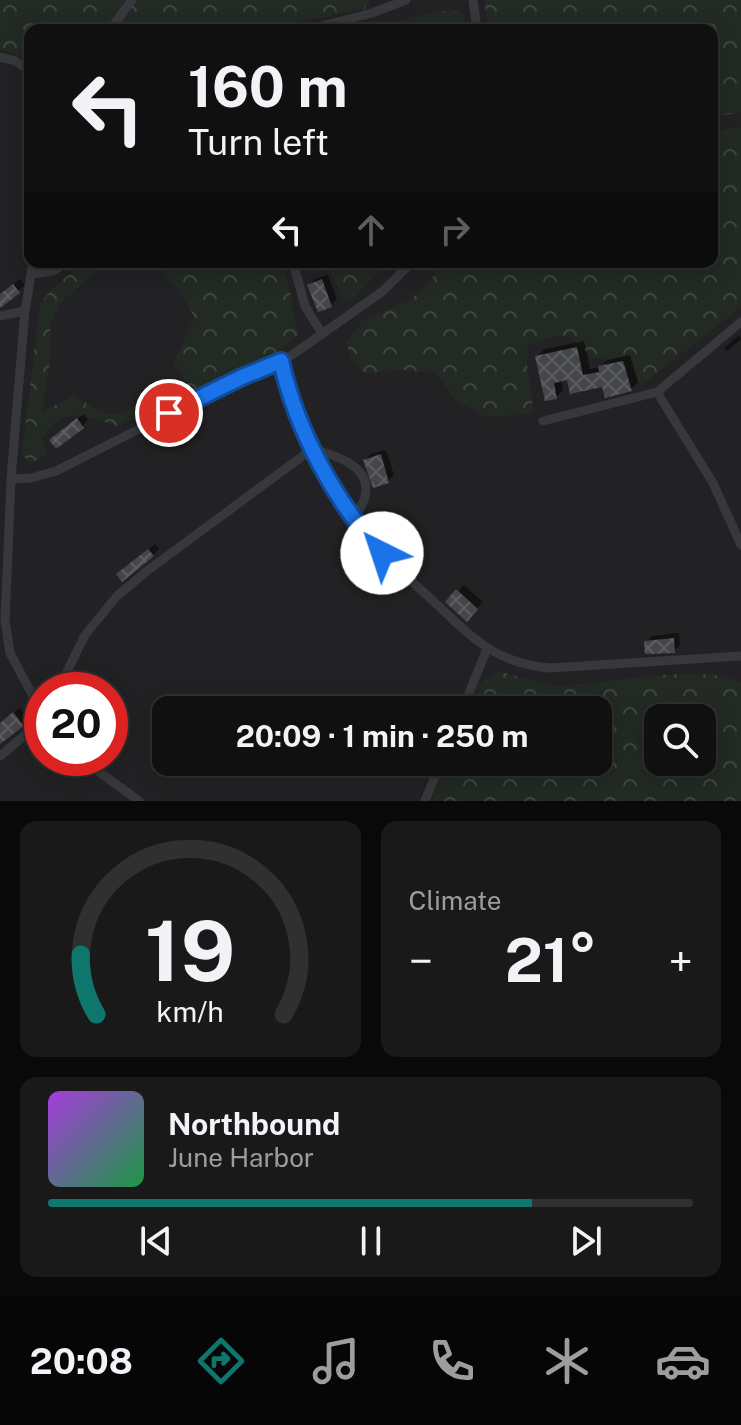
<!DOCTYPE html>
<meta charset="utf-8">
<style>
:root{--surface:#101011;--page:#19191a;--text:#f1f3f6;--muted:#9c9d9f;--line:#303031;--accent:#0f766e}
body{margin:0;font-family:"Public Sans",sans-serif;background:var(--page);color:var(--text);height:100vh;display:flex;flex-direction:column;font-size:30px;white-space:nowrap}
*{box-sizing:border-box;margin:0}
p{font-size:26px;color:var(--muted)}
.icon{flex:none;width:44px;height:44px;fill:none;stroke:currentColor;stroke-width:2;stroke-linecap:round;stroke-linejoin:round}
.map{position:relative;height:801px;overflow:hidden}
.sheet{display:flex;flex-direction:column;gap:20px;padding:20px;background:#090909;flex:1}
.sheet>*{flex:none}
.top-card{position:absolute;left:24px;top:24px;width:694px;height:244px;border-radius:16px;box-shadow:0 4px 20px #0003,0 0 0 2px var(--line);background:#101011;color:var(--text);overflow:hidden}
.buttons{position:absolute;left:644px;top:704px;display:grid;gap:16px}
.buttons a{display:grid;place-items:center;width:72px;height:72px;border-radius:16px;background:var(--surface);box-shadow:0 4px 20px #0003,0 0 0 2px var(--line);font-size:40px}
.speed{position:absolute;left:24px;top:672px;display:flex;gap:16px;font-size:40px;font-weight:700;text-align:center}
.speed>*{display:grid;place-content:center;width:104px;height:104px;border-radius:50%;background:var(--surface);box-shadow:0 4px 20px #0003,0 0 0 2px var(--line);line-height:1}
.speed .limit{border:12px solid #d22;background:#fff;color:#111}
.pin{position:absolute;display:grid;place-items:center;width:68px;height:68px;color:#fff;margin:-34px;border:4px solid #fff;border-radius:50%;box-shadow:0 2px 8px #0007}
.me{position:absolute;width:88px;margin:-44px;rotate:319deg;stroke-linejoin:round;filter:drop-shadow(0 0 6px #0008)}
.turn{display:flex;align-items:center;gap:28px;height:168px;padding:0 32px;font-size:36px}
.turn .icon{width:104px;height:104px;stroke-width:2.5}
.turn b{display:block;font-size:56px;line-height:68px}
.lanes{display:flex;align-items:center;height:76px;padding:0 32px;background:#0003;justify-content:center;gap:40px;direction:ltr}
.lanes .off{opacity:.35}
.big{font-size:60px;font-weight:700;line-height:1.1}
.sheet .widget{flex:1;display:flex;flex-direction:column;justify-content:center;gap:12px;min-width:0;padding:0 28px;border-radius:16px;background:var(--page)}
.sheet .dial{align-items:center;gap:0}
.dial svg{height:208px;overflow:visible;fill:none;stroke:var(--line);stroke-width:7;stroke-linecap:round;text-anchor:middle}
.dial text{fill:var(--text);stroke:none}
.song{display:flex;align-items:center;gap:24px}
.cover{width:96px;height:96px;border-radius:12px;background:linear-gradient(135deg,hsl(280 70% 55%),hsl(140 70% 35%))}
.played{height:8px;border-radius:4px;background:linear-gradient(90deg,var(--accent) 75%,var(--line) 75%)}
.keys{display:flex;justify-content:space-around;direction:ltr}
.heat{display:flex;justify-content:space-between;align-items:center;font-size:44px;direction:ltr}
.sheet .tiles{flex:1;display:grid;gap:20px;grid-template-columns:1fr 1fr}
.widget:last-child{grid-column:span 2}
.trip{position:absolute;left:152px;top:696px;width:460px;height:80px;border-radius:16px;background:var(--surface);box-shadow:0 4px 20px #0003,0 0 0 2px var(--line);font-weight:700;line-height:80px;text-align:center}
.dock{display:flex;height:128px;justify-content:space-around;align-items:center;background:#060607;color:var(--muted)}
.dock .icon{width:56px;height:56px}
.dock .selected{color:var(--accent)}
.dock b{font-size:36px;color:var(--text)}
.map>svg:first-child{display:block}
.built{fill:#222224;fill-rule:evenodd}
.forest{fill:url(#forest-crowns);fill-rule:evenodd}
.shadow{fill:#0007}
.building{fill:url(#building-cross-hatch)}
.lines{fill:none;stroke-linecap:round;stroke-linejoin:round}
.minor{stroke:#37383c;stroke-width:9}
.route-casing{stroke:#114b97;stroke-width:20}
.route{stroke:#1a73e8;stroke-width:14}
</style>
<div class="map">
<svg width="741" height="801" viewBox="0 0 741 801">
<defs>
<pattern id="forest-crowns" width="20" height="18" patternUnits="userSpaceOnUse" patternTransform="scale(2)"><rect width="20" height="18" fill="#222a23"/><path d="M2 6a3 3 0 1 1 6 0M12 15a3 3 0 1 1 6 0" fill="none" stroke="#3f4641"/></pattern>
<pattern id="building-cross-hatch" width="8" height="8" patternUnits="userSpaceOnUse" patternTransform="scale(2)"><rect width="8" height="8" fill="#45464a"/><path d="M0 0l8 8M0 8l8-8" fill="none" stroke="#5d5e62"/></pattern>
</defs>
<rect width="100%" height="100%" fill="#161617"/>
<path class="built" d="M306,0H741V801H0V26L30,30V262H712V30H217ZM42,690H110V758H42ZM166,710H598V762H166ZM658,718H702V762H658Z"/>
<g class="forest">
<path d="M0,0H370L365,9L283,25L277,30H30V60L0,50Z"/>
<path d="M484,0H741V112L712,117V30H488Z"/>
<path d="M451,10L464,13L466,30H366L432,12Z"/>
<path d="M741,127V307L641,386L628,360C594,359 593,363 570,335L547,338L528,346L527,364L533,408L531,414L487,417L455,400L436,373L402,370L365,373L353,361L346,343L362,321L410,300L431,281L440,262H712V131Z"/>
<path d="M84,262H128L97,271L61,302L50,324L51,354L42,412L73,396C84,401 101,414 113,414C136,413 155,392 178,391L181,398L117,426C87,416 60,404 42,440L47,453L31,464L22,454L40,304L54,287Z"/>
<path d="M147,262H284L298,335L277,353L192,392L174,363L194,318C183,293 171,277 147,262Z"/>
<path d="M302,262H389L351,301L345,299L329,269L305,273Z"/>
<path d="M498,671C517,675 539,685 558,685C603,686 704,661 741,683V801H431L447,762H598V710H468L478,685ZM658,718H702V762H658Z"/>
</g>
<g class="shadow">
<path d="M328,275L337,299L331,305L309,285L315,279Z"/>
<path d="M20,279L25,285L0,306V294Z"/>
<path d="M739,335L741,339L727,351L724,348Z"/>
<path d="M584,341L590,369L600,367L607,360L630,355L638,382L631,389L569,377L561,379L563,390L556,397L537,356L545,349Z"/>
<path d="M84,414L88,420L83,426L58,434Z"/>
<path d="M386,450L394,475L388,481L365,460L371,454Z"/>
<path d="M155,544L159,549L153,555L124,568Z"/>
<path d="M464,585L483,602L467,619L448,602Z"/>
<path d="M679,633L680,645L674,651L646,642L652,636Z"/>
<path d="M20,708L28,719L0,742V723Z"/>
</g>
<g class="building">
<path d="M322,279L332,307L318,312L307,285Z"/>
<path d="M13,284L20,293L0,308V294Z"/>
<path d="M577,347L583,375L599,372L598,366L623,361L632,391L605,398L602,387L570,394L567,380L554,383L557,399L545,401L535,356Z"/>
<path d="M77,418L84,428L56,449L49,440Z"/>
<path d="M381,454L389,483L373,488L363,460Z"/>
<path d="M148,549L154,556L122,582L116,574Z"/>
<path d="M456,589L478,609L467,622L445,602Z"/>
<path d="M674,638L675,653L645,654L644,641Z"/>
<path d="M13,712L24,726L0,744V723Z"/>
</g>
<g class="lines">
<g class="minor">
<path d="M473,0L477,30"/>
<path d="M110,30L132,0"/>
<path d="M306,30L372,13L406,0"/>
<path d="M0,57L16,61L30,72"/>
<path d="M33,262L25,311L11,479L5,620L10,653L42,713"/>
<path d="M293,262L305,306L322,334"/>
<path d="M32,274L53,271L67,262"/>
<path d="M0,316L25,311"/>
<path d="M281,361C291,406 311,444 333,484C340,496 346,510 354,521C376,551 405,575 432,600C471,636 493,663 550,668L741,656"/>
<path d="M657,392L713,483L741,545"/>
<path d="M543,421L657,392L741,322"/>
<path d="M11,479L31,478L56,471L242,377L292,355L383,291L412,262"/>
<path d="M58,690L85,635L117,596L147,571L312,449C352,459 385,476 353,520"/>
<path d="M462,710L487,649"/>
<path d="M0,756L31,730L42,714"/>
<path d="M80,758L139,801"/>
<path d="M425,801L441,762"/>
</g>
</g>
<g class="lines">
<defs>
<path id="route" d="M169,413L242,377L281,361C296,429 335,502 382,553"/>
</defs>
<use href="#route" class="route-casing"/>
<use href="#route" class="route"/>
</g>
</svg>
<div class="buttons">
<a><svg class="icon" aria-label="search" viewBox="0 0 24 24"><circle cx="10" cy="10" r="6"/><path d="M15 15l6 6"/></svg></a>
</div>
<div class="speed"><div class="limit">20</div></div>
<div class="pin" style="left:169px;top:413px;background:#d93025"><svg class="icon" aria-label="arrive" viewBox="0 0 24 24"><path d="M6 21V4h12l-3 4 3 4H6"/></svg></div>
<svg class="me" style="left:382px;top:553px" viewBox="-20 -20 40 40"><circle r="19" fill="#fff"/><path d="M0-13L10 11 0 6-10 11z" fill="#1a73e8"/></svg>
<div class="trip">20:09 · 1 min · 250 m</div>
<div class="top-card">
<div class="turn"><svg class="icon" aria-label="left" viewBox="0 0 24 24"><path d="M17 20v-9H6M10 6l-5 5 5 5"/></svg><div><b>160 m</b>Turn left</div></div>
<div class="lanes"><svg class="icon" aria-label="left" viewBox="0 0 24 24"><path d="M17 20v-9H6M10 6l-5 5 5 5"/></svg><svg class="icon off" aria-label="ahead" viewBox="0 0 24 24"><path d="M12 20V5M6 11l6-6 6 6"/></svg><svg class="icon off" aria-label="right" viewBox="0 0 24 24"><path d="M7 20v-9h11M14 6l5 5-5 5"/></svg></div>
</div>
</div>
<section class="sheet">
<div class="tiles">
<div class="widget dial"><svg viewBox="0 0 100 80">
<path d="M14 69A42 42 0 1 1 86 69"/>
<path d="M14 69A42 42 0 0 1 8 46" stroke="#0f766e"/>
<text x="50" y="56" font-size="32" font-weight="700">19</text>
<text x="50" y="72" font-size="11">km/h</text>
</svg></div>
<div class="widget"><p>Climate</p>
<div class="heat"><a>−</a><b class="big">21°</b><a>+</a></div>
</div>
<div class="widget">
<div class="song"><i class="cover"></i><div><b>Northbound</b><p>June Harbor</p></div></div>
<div class="played"></div>
<div class="keys"><svg class="icon" aria-label="previous" viewBox="0 0 24 24"><path d="M18 5L8 12l10 7zM5 5v14"/></svg><svg class="icon" aria-label="pause" viewBox="0 0 24 24"><path d="M8 5v14M16 5v14"/></svg><svg class="icon" aria-label="next" viewBox="0 0 24 24"><path d="M6 5l10 7-10 7zM19 5v14"/></svg></div>
</div>
</div>
</section>
<nav class="dock">
<b>20:08</b>
<svg class="icon selected" aria-label="directions" viewBox="0 0 24 24"><path d="M12 3l9 9-9 9-9-9zM9 14v-3h6M13 9l2 2-2 2"/></svg>
<svg class="icon" aria-label="music" viewBox="0 0 24 24"><path d="M9 18V5l10-2v13"/><circle cx="6" cy="18" r="3"/><circle cx="16" cy="16" r="3"/></svg>
<svg class="icon" aria-label="phone" viewBox="0 0 24 24"><path d="M5 4h4l2 5-3 2q2 4 5 5l2-3 5 2v4C11 20 4 13 5 4z"/></svg>
<svg class="icon" aria-label="climate" viewBox="0 0 24 24"><path d="M12 3v18M4 7l16 10M4 17L20 7"/></svg>
<svg class="icon" aria-label="car" viewBox="0 0 24 24"><path d="M5 17H2v-5l4-1 3-4h7l3 4 3 1v5h-3M9 17h6M6 11h13"/><circle cx="7" cy="17" r="2"/><circle cx="17" cy="17" r="2"/></svg>
</nav>
